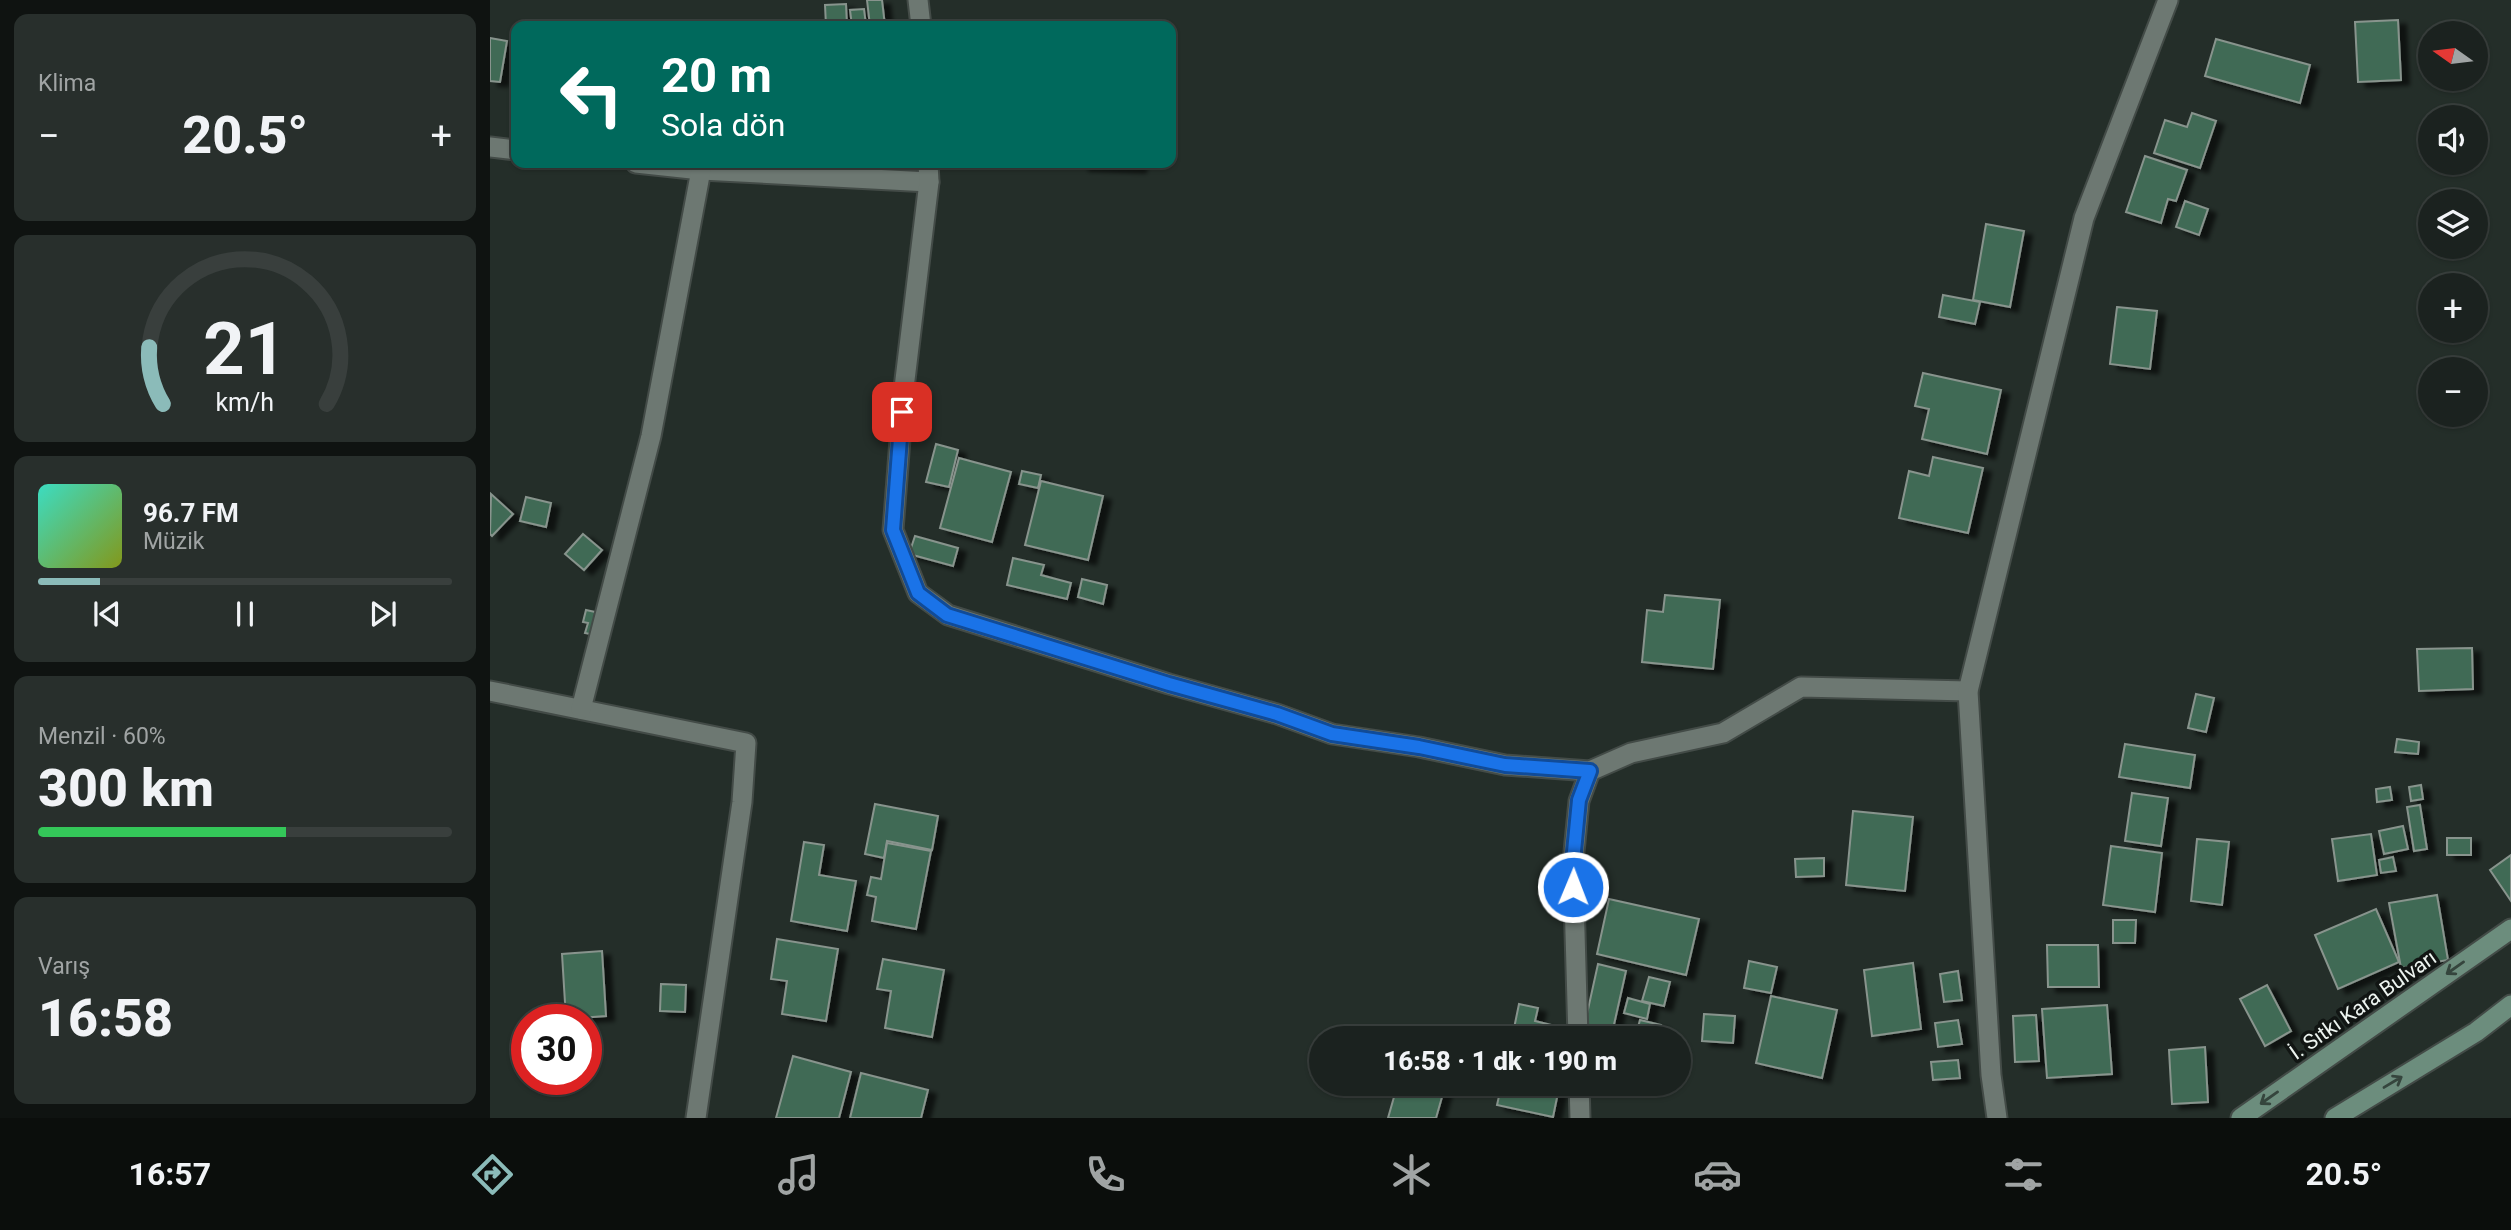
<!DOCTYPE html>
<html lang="tr">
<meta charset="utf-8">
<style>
:root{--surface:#1b221f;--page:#282f2c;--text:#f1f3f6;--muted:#a0a4a4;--line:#393f3d;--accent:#8bbbb9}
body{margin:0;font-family:Roboto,sans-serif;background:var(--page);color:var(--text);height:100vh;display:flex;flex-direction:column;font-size:26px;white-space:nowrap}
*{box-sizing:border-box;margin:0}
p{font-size:23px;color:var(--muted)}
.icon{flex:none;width:38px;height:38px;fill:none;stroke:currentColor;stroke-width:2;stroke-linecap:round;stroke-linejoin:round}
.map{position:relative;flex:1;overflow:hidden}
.sheet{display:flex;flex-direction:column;gap:14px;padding:14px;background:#0f1311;width:490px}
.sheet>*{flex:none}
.hud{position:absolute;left:21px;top:21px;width:665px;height:147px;border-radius:14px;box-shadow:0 2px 5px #0004,0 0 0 2px var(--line);background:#00695c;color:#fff;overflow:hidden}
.needle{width:46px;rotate:284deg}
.fabs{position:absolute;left:1928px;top:21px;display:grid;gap:14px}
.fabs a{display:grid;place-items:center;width:70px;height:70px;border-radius:50%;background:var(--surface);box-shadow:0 2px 5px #0004,0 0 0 2px var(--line);font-size:35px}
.speed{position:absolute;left:21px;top:1004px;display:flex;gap:14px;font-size:35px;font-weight:700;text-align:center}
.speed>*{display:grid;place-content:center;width:91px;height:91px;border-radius:50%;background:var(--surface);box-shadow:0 2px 5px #0004,0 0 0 2px var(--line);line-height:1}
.speed .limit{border:10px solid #d22;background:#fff;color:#111}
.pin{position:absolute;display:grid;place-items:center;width:60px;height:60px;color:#fff;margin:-30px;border-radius:14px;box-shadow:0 4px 10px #0006}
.me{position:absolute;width:77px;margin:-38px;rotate:1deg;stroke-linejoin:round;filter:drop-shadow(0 0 5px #0008)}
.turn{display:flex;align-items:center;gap:24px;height:147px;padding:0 35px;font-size:32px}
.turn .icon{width:91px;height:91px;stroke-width:2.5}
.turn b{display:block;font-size:49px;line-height:60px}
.big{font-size:52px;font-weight:800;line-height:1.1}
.sheet .tile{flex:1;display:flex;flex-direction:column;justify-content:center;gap:10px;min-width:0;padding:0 24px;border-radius:14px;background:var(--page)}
.sheet .dial{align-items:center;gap:0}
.dial svg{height:182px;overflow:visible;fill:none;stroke:var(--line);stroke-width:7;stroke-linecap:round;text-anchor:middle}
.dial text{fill:var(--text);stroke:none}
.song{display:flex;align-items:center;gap:21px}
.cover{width:84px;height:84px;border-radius:10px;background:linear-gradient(135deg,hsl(170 70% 55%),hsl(70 70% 35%))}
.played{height:7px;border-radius:4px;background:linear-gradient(90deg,var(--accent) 15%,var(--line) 15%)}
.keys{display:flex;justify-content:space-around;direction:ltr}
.heat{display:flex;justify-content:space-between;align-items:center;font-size:38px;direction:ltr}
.charge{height:10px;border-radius:5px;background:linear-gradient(90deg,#34c759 60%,var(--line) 0)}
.trip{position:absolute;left:819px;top:1026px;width:382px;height:70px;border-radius:35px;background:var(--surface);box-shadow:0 2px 5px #0004,0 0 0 2px var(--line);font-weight:800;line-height:70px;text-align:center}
.dock{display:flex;height:112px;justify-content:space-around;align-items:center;background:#0b0e0c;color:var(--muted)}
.dock .icon{width:49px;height:49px}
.dock .on{color:var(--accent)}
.dock b{font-size:32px;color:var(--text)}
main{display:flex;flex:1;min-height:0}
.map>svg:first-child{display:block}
.building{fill:#406a55;stroke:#88948d;stroke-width:2;filter:url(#shadow)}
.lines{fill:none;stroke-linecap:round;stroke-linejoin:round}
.minor-casing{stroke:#434b47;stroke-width:23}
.secondary-casing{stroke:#434b47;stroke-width:23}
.minor{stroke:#6d7872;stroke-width:19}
.secondary{stroke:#6c8d7d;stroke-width:19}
.oneway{stroke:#35453d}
.route-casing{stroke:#114b97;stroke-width:18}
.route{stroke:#1a73e8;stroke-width:12}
.labels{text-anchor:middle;stroke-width:7;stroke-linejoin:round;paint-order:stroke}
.street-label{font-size:21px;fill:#edf4f0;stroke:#111513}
</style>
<main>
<section class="sheet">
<div class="tile"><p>Klima</p>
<div class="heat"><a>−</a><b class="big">20.5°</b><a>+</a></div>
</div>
<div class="tile dial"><svg viewBox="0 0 100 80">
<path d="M14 69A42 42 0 1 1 86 69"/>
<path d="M14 69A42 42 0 0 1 8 44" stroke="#8bbbb9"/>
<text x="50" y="56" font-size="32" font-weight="700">21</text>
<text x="50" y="72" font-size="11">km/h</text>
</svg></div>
<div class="tile">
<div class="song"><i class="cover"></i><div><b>96.7 FM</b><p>Müzik</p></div></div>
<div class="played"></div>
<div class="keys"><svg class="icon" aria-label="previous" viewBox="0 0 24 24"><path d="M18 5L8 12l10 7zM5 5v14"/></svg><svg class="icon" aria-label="pause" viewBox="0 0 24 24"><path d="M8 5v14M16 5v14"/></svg><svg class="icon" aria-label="next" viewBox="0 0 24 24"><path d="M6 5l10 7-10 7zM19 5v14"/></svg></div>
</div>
<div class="tile"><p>Menzil · 60%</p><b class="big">300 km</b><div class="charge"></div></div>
<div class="tile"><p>Varış</p><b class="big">16:58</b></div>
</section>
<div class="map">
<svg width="2021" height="1118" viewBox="0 0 2021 1118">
<defs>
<filter id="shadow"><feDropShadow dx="8" dy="4.5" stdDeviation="2" flood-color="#0009"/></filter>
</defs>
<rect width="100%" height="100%" fill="#242e29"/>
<g class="building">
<path d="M377,0H392L395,26H380Z"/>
<path d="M356,4L357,25L336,26L335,5Z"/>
<path d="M374,9L376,25L362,26L360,10Z"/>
<path d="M1908,20L1911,80L1868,82L1865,22Z"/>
<path d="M0,38L17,41L10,82L0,81Z"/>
<path d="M1726,39L1820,65L1810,103L1715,76Z"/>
<path d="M1702,113L1726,121L1710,168L1664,153L1675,120L1697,127Z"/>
<path d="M1655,156L1697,170L1686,201L1678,199L1671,223L1636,212Z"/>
<path d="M591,163H649L648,168L591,166Z"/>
<path d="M1695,201L1718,209L1709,235L1686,227Z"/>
<path d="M1496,224L1534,231L1520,307L1483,300Z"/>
<path d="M1453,295L1490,302L1485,324L1449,317Z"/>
<path d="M1627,307L1667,311L1660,369L1620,364Z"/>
<path d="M1433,373L1511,390L1497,454L1432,439L1439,409L1425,406Z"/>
<path d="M446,444L468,450L459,487L436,482Z"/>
<path d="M1443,457L1493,468L1478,533L1409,518L1419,471L1439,476Z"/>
<path d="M469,458L521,472L502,542L450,528Z"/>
<path d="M532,471L551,475L548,488L529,484Z"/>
<path d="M551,481L613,496L598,560L535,545Z"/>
<path d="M1,494L23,514L2,536L0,534Z"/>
<path d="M36,497L61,503L56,527L30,521Z"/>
<path d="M93,534L112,550L94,570L75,554Z"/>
<path d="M425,536L468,548L463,566L419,554Z"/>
<path d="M523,558L554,565L551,575L581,583L577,599L517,585Z"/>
<path d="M592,579L617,585L613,604L588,597Z"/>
<path d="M1175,595L1230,600L1223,669L1152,662L1157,610L1173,612Z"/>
<path d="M96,610L110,613L105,635L95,633L98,623L93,622Z"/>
<path d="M1982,648L1983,689L1929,691L1927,649Z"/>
<path d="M1706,694L1724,698L1716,732L1698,728Z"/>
<path d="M1907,739L1929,742L1928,754L1905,752Z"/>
<path d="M1635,744L1705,755L1700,788L1629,777Z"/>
<path d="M1931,785L1933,799L1921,801L1919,787Z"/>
<path d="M1900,787L1902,800L1887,802L1886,789Z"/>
<path d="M1642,793L1678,798L1671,846L1635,841Z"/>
<path d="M385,804L448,816L442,850L397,841L394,858L375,854Z"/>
<path d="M1930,805L1937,849L1924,851L1917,807Z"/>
<path d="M1363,811L1423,817L1415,891L1356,885Z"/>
<path d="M1913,826L1918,849L1894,854L1889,831Z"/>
<path d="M1881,834L1887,875L1848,881L1842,839Z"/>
<rect x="1957" y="838" width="24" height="17"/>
<path d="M1707,839L1739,842L1732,905L1701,901Z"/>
<path d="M314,842L334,845L329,875L366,881L357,931L301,921Z"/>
<path d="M397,843L441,851L426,929L382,921L386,897L377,895L381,877L391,879Z"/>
<path d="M1621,846L1672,853L1665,912L1613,905Z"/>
<path d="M2021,855V901L2000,870Z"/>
<path d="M1903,857L1906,871L1891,873L1889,860Z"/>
<path d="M1334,858V876L1306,877L1305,859Z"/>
<path d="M1947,895L1958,960L1911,968L1899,903Z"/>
<path d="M1119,899L1209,919L1196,975L1107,954Z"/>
<path d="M1886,909L1909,962L1848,989L1825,935Z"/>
<path d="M1623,920H1646L1645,943H1623Z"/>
<path d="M287,939L348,949L336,1021L292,1014L297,981L281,979Z"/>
<path d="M1557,945H1608L1609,987H1558Z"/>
<path d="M112,951L116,1016L76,1019L72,954Z"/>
<path d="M393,959L454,970L442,1037L395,1028L401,991L387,989Z"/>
<path d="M1259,961L1287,967L1281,993L1254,988Z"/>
<path d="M1423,963L1431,1029L1382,1036L1374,970Z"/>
<path d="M1108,964L1136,971L1121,1038L1093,1032Z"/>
<path d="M1468,971L1472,1000L1454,1002L1450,974Z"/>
<path d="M1159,977L1180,982L1174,1006L1152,1001Z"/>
<path d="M171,984L196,985L195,1012L170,1011Z"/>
<path d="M1777,985L1801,1031L1775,1046L1750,999Z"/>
<path d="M1281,996L1347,1010L1332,1078L1266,1063Z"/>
<path d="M1138,998L1160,1004L1157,1019L1134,1013Z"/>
<path d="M1029,1004L1048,1008L1045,1021L1082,1030L1080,1038H1022Z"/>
<path d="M1617,1005L1622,1074L1557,1078L1552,1009Z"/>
<path d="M1214,1014L1245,1016L1243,1043L1212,1041Z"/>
<path d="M1546,1015L1549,1061L1525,1062L1523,1016Z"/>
<path d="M1150,1020L1171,1025L1168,1038H1145Z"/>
<path d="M1468,1020L1472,1044L1448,1047L1445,1023Z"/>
<path d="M1715,1047L1718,1102L1682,1104L1679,1050Z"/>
<path d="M303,1056L361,1072L349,1118H286Z"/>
<path d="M1468,1060L1470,1078L1443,1080L1441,1062Z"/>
<path d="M371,1073L438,1090L431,1118H360Z"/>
<path d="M908,1083H931L954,1090L946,1118H898Z"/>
<path d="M1012,1083H1070L1063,1117L1007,1105Z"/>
</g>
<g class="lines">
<defs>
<g id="minor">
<path d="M428,0L431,26"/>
<path d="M0,147L26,150"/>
<path d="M146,163L211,170L439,182"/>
<path d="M438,163L439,182L414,388L403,530L428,593L458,615L679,684L787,714L842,734L929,747L1015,765L1100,771L1141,753L1233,733L1311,687L1478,691"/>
<path d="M0,691L256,743L252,802L206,1118"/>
<path d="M91,709L161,436L211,170"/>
<path d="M1088,1038L1083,862L1089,801L1100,771"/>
<path d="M1089,1083L1090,1118"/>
<path d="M1507,1118L1501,1075L1478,691L1594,218L1678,0"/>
</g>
<g id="secondary">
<path d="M1751,1118L2021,929"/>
<path d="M1845,1118L1986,1032L2021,1005"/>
</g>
</defs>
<use href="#minor" class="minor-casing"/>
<use href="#secondary" class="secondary-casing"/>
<use href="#minor" class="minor"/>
<use href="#secondary" class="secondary"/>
</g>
<defs><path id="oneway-shaft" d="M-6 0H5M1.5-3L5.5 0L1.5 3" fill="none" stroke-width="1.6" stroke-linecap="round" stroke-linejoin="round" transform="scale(1.75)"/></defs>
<g class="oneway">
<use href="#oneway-shaft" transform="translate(1965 968) rotate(145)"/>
<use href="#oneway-shaft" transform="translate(1903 1082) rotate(-31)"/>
<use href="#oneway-shaft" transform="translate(1779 1098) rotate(145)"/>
</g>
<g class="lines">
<defs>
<path id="route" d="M412,412L403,530L428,593L457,615L679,684L787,714L842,734L929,747L1015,765L1100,771L1089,800L1083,862V887"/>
</defs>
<use href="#route" class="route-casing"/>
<use href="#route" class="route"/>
</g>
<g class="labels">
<g class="street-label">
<text transform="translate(1873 1005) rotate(-35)" y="7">İ. Sıtkı Kara Bulvarı</text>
</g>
</g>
</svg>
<div class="fabs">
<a><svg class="needle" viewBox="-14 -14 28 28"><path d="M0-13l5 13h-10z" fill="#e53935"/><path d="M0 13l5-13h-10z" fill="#a0a4a4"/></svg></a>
<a><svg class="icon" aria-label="sound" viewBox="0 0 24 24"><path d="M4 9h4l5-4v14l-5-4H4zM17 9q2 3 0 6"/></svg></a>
<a><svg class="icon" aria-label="layers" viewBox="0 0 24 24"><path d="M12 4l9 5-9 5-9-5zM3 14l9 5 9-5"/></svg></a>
<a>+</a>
<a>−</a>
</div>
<div class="speed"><div class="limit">30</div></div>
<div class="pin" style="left:412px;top:412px;background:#d93025"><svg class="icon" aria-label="arrive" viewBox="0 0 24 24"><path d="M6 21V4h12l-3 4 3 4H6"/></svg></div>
<svg class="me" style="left:1083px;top:887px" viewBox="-20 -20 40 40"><circle r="17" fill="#1a73e8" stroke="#fff" stroke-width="3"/><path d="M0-11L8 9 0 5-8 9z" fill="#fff"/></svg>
<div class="trip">16:58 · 1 dk · 190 m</div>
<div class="hud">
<div class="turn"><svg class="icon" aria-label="left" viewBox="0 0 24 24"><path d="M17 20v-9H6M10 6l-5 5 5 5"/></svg><div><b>20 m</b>Sola dön</div></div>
</div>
</div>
</main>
<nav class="dock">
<b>16:57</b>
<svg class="icon on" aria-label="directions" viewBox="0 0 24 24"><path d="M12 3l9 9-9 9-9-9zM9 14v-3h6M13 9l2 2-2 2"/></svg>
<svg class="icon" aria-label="music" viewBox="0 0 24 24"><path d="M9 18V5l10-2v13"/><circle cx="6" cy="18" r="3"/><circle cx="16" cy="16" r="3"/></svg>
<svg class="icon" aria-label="phone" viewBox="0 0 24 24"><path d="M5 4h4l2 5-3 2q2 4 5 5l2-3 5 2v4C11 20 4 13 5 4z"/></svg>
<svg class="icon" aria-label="climate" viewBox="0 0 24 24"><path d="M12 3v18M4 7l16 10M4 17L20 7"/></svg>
<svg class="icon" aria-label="car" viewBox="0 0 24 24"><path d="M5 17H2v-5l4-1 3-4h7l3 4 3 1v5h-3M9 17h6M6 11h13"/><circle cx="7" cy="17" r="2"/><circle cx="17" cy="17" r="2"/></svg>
<svg class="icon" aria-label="filters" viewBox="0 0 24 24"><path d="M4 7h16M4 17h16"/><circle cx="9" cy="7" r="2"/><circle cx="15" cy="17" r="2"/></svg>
<b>20.5°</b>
</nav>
